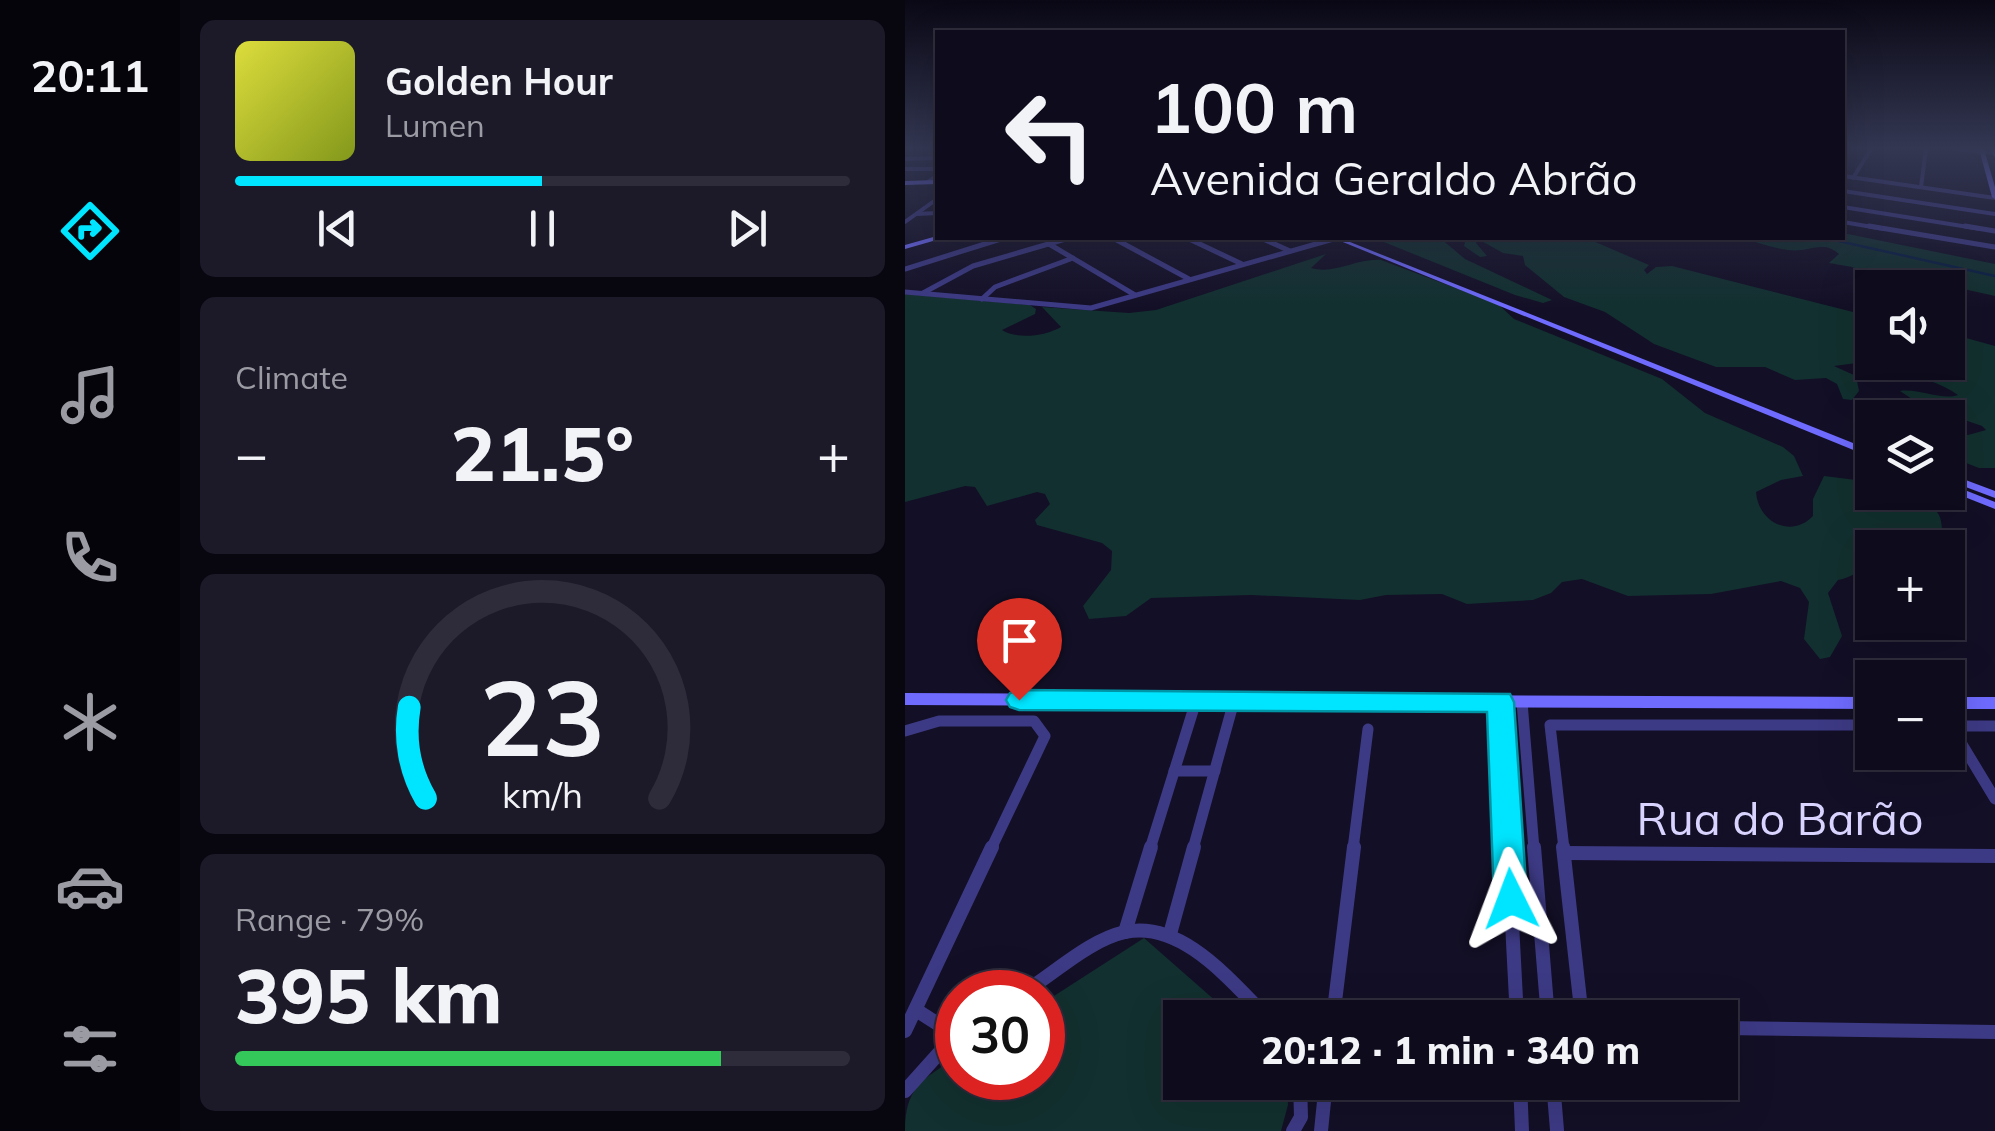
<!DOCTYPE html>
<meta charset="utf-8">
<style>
:root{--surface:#0e0b1c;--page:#1c1929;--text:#f1f3f6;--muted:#9b9ba3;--line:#2e2b3b;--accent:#00e5ff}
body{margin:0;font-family:Mulish,sans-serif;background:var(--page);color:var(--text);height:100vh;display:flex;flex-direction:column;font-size:38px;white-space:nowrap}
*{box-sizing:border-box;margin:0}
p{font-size:32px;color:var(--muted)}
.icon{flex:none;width:55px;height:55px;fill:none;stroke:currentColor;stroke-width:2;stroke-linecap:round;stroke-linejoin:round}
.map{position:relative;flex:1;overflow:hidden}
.side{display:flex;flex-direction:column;gap:20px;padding:20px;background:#08060f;width:725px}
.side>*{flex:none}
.hud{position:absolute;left:30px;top:30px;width:910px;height:210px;border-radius:0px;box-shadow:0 10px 40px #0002,0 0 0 2px var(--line);background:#0e0b1c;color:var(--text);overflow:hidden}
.buttons{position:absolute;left:950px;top:270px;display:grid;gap:20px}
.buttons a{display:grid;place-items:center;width:110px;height:110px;border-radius:0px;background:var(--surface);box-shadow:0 10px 40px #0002,0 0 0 2px var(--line);font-size:50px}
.speed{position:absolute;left:30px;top:970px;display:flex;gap:20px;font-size:50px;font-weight:700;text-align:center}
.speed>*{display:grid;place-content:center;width:130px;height:130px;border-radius:50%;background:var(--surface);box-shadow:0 10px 40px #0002,0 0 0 2px var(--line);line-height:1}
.speed .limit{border:15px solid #d22;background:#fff;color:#111}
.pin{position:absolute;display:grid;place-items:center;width:85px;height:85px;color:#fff;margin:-102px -42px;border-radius:50% 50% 50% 0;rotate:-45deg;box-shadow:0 0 10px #0007}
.pin .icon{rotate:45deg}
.me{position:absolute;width:110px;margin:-55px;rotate:357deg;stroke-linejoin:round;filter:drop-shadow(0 0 8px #0008)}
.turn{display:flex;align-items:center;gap:35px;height:210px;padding:0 50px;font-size:45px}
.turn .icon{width:130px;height:130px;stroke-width:2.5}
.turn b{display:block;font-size:70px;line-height:85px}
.big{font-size:75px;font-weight:800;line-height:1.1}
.side .card{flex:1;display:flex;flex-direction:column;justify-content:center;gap:15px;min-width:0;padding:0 35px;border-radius:15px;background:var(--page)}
.side .dial{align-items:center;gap:0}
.dial svg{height:260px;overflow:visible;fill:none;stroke:var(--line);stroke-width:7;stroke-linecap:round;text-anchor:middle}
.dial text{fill:var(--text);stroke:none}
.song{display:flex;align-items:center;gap:30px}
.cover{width:120px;height:120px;border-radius:15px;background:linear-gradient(135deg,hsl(60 70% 55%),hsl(70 70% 35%))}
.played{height:10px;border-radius:5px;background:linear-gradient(90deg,var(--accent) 50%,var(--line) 50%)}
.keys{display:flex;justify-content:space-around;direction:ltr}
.heat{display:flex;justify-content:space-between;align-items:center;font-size:55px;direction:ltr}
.charge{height:15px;border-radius:8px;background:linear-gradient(90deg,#34c759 79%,var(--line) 0)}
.trip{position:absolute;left:258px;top:1000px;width:575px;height:100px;border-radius:0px;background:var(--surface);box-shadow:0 10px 40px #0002,0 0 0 2px var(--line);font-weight:800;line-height:100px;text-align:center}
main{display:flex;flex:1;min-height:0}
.tab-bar{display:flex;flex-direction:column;width:180px;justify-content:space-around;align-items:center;background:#06040b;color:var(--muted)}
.tab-bar .icon{width:70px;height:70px}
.tab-bar .current{color:var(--accent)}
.tab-bar b{font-size:45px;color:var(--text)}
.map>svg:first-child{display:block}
.green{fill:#12302f}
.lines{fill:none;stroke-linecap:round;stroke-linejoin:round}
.stream{stroke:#0a1f44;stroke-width:2.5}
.street-far3{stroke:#3d3a85;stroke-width:4}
.street-far2{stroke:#3d3a85;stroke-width:5}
.street-far1{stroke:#3d3a85;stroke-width:11}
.street{stroke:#3d3a85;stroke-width:14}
.secondary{fill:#6f6bff;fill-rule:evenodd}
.route{fill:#00e5ff;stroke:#0095a6;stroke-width:2.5}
.labels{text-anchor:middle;stroke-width:10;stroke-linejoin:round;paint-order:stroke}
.near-street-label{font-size:45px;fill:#d9d4ff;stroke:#130f26}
</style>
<main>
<nav class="tab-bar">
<b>20:11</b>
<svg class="icon current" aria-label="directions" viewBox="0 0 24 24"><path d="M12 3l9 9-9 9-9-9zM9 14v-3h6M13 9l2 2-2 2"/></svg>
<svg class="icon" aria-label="music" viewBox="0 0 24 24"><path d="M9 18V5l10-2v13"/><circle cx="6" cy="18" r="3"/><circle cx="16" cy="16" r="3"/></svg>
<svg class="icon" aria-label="phone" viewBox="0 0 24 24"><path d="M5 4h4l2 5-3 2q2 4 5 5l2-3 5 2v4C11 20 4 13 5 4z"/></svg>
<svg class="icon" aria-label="climate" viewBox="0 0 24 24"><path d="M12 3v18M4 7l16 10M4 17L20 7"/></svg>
<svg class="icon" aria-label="car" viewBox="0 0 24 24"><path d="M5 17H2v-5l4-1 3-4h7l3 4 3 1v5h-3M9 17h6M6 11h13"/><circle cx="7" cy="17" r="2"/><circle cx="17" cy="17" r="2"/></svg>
<svg class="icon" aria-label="filters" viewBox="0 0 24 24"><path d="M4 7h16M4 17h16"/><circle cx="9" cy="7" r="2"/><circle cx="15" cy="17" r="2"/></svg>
</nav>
<section class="side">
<div class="card">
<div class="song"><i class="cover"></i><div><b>Golden Hour</b><p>Lumen</p></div></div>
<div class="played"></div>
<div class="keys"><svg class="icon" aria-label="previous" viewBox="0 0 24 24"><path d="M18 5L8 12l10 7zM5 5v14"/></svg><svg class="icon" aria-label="pause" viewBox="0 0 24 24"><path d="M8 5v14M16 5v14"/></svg><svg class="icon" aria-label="next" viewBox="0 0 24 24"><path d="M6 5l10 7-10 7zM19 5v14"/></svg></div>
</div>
<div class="card"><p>Climate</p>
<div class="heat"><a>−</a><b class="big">21.5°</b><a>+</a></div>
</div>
<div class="card dial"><svg viewBox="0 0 100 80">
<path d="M14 69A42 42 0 1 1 86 69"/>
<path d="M14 69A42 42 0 0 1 9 41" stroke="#00e5ff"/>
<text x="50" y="56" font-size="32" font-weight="700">23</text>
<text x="50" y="72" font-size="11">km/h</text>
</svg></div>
<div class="card"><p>Range · 79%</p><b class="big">395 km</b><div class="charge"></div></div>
</section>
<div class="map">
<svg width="1090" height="1131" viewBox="0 0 1090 1131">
<rect width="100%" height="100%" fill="#130f26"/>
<g class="green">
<path d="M938,233L1090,264V296L1045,286L1009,288L980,282L947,267L924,263L934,254C918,239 904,253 883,250C866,248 850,241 835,238H938Z"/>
<path d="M469,238H535L560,259L647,300L638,303L610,295Z"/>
<path d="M561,238H681L744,265L739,270L742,274L751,267L767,266L956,314L967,318V361L929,366L951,376L954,391L947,400L938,399L932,384L921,378L890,380L860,367H811L749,344L700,312L659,297L620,265L618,256L598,253L573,239L571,243L582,256L575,257L559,246Z"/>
<path d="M421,254L406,268C430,275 452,258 476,260L593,304L609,319L757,379L800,413L878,447L889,456L898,476L876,480L851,492C853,522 886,539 908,516V499L919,476L967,482L968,492C990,493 1021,492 1034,515C1038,523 1037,538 1038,547L968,548L967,565C954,570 946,578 933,580L923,593L937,636L925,657L915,659L899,639L904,602L895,588L876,581L806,594L723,596L677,579L657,582L646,593L628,600L562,604L537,594L481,595L455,600L346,595L246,598L221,616L184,619L178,606L206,570L207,551L197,543L132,525L130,520L145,504L140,494L132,492L82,506L70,487L60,486L0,502V294L125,305L131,309L130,314L97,330C113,340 140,336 156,327L137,307L224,313L251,310Z"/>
<path d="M1043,333L1090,346V468H1074L1043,456V428L1063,435L1081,430L1077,426L1016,405L995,391C1014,388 1037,401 1053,395C1035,382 1014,379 993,366L983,373L969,370L970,363L1042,362Z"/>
<path d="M239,938L329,1017L275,1018V1082L382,1083L383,1105L376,1131H0C0,1087 18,1079 52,1057V1078H138V1003Z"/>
</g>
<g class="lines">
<path class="stream" d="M920,238L1090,276"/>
<g class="street-far3">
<path d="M1050,149L1089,153"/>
<path d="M0,159L32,158"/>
<path d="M0,169H32"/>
<path d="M938,176L1090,198"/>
<path d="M948,178L966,149"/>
<path d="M23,182L32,176"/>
<path d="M1016,187L1021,149"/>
<path d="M938,191L1090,214"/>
<path d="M938,207L1076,229"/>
<path d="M12,214L32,213"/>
<path d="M0,222L32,199"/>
<path d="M938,222L979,229"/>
</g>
<g class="street-far2">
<path d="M964,226L1090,247"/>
<path d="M1060,226L1090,231"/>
<path d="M208,238L284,279"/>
<path d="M282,238L337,264"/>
<path d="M356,238L385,251"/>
<path d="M144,244L230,295"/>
<path d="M0,269L99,238"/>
<path d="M0,292L186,308L432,238"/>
<path d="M18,293L68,266L164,238"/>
<path d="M77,299L90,287L168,258"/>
</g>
<g class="street-far1">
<path d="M595,702L603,849"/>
<path d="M617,702L629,849"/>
<path d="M1043,726H1090"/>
<path d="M1046,726L1090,799"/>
<path d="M0,731L34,721H129L140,736L86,849"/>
<path d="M269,771H310"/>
<path d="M245,849L291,701"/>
<path d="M288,849L329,701"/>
<path d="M448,849L463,729"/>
<path d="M659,849L645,725H968"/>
</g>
<g class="street">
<path d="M603,847L612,1018"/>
<path d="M629,847L643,1018"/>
<path d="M658,847L677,1018"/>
<path d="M659,853L1090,856"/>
<path d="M220,932L246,847"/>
<path d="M265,934L289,847"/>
<path d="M119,992C150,973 184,940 220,932C278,920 327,983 363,1018"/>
<path d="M11,1010L33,1024L52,1028"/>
<path d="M428,1018L449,847"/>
<path d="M815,1028L1090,1032"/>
<path d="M0,1031L87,847"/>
<path d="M615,1082L617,1131"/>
<path d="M648,1082L652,1130"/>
<path d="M0,1091L52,1033"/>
<path d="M388,1131L396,1117L395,1082"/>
<path d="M416,1131L421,1082"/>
</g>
<g class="secondary">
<path d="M1074,149H1079L1090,187V199L1087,197Z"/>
<path d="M1085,149H1090V158Z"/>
<path d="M32,180V184L0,185V181Z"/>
<path d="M32,236L36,238L35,239L0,249V245Z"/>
<path d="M428,238H435L968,451V458Z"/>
<path d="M1042,473L1090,491V498L1042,480Z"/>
<path d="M1042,483L1090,502V509L1042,490Z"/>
<path d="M0,693L968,697V709L0,705Z"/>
<rect x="1042" y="697" width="48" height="12"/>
</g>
</g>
<linearGradient id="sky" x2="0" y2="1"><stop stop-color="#0a0815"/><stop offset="0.48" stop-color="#333752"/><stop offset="1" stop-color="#333752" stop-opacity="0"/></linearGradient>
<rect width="1090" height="308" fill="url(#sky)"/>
<path class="route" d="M114,690L605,694L609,702L622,899L617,910L606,915L594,910L589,899L582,712L114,710L105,707L101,700L105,693Z"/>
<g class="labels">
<g class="near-street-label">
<text x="875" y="835">Rua do Barão</text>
</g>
</g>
</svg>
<div class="buttons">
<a><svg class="icon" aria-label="sound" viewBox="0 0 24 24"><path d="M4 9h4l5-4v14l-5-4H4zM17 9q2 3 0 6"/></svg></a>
<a><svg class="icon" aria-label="layers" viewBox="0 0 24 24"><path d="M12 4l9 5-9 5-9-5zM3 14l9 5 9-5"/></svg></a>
<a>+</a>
<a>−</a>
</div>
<div class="speed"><div class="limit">30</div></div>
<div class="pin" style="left:114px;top:700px;background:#d93025"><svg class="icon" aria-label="arrive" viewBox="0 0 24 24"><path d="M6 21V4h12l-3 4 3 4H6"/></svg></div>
<svg class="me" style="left:606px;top:899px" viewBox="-20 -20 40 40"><path d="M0-17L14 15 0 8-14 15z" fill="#00e5ff" stroke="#fff" stroke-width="4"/></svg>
<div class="trip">20:12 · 1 min · 340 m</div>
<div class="hud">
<div class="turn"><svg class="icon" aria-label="left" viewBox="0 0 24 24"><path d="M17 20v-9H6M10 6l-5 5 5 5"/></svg><div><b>100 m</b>Avenida Geraldo Abrão</div></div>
</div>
</div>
</main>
